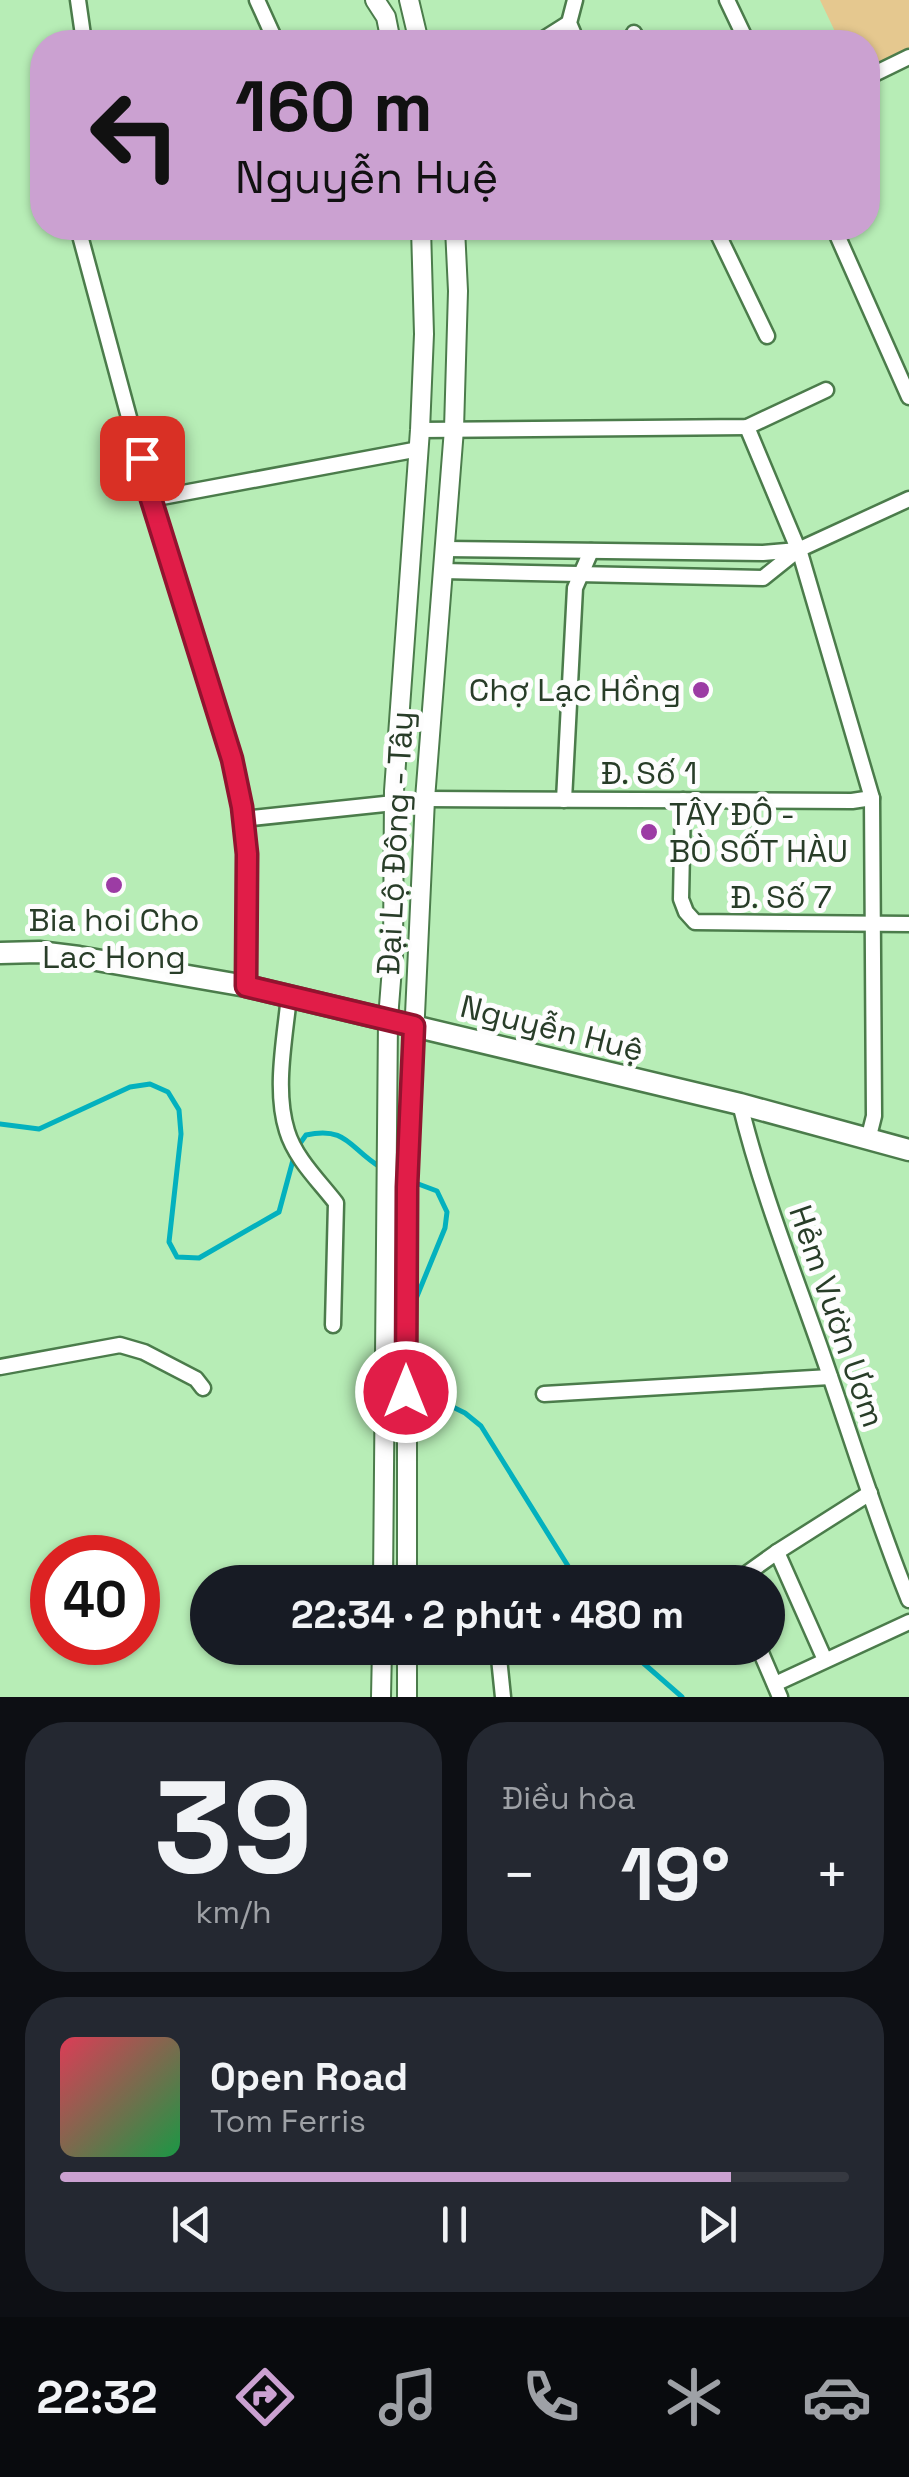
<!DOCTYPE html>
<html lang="vi">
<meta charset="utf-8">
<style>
:root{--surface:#171b24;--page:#242831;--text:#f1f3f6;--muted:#9ea1a6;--line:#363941;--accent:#cba1d1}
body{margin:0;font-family:"Space Grotesk",sans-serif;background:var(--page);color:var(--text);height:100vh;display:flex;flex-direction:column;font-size:38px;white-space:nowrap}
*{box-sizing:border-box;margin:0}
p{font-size:32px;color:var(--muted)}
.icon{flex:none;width:55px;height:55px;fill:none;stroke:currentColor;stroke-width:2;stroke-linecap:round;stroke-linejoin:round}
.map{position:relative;height:1697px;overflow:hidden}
.sheet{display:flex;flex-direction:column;gap:25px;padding:25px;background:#0d0f14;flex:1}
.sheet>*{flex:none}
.top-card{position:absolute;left:30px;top:30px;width:850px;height:210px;border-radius:40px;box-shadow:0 2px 8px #0004;background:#cba1d1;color:#111;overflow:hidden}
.speed{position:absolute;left:30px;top:1535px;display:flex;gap:20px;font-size:50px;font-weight:700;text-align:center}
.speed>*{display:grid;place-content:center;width:130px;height:130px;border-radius:50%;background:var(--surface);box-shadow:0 2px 8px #0004;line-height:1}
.speed .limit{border:15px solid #d22;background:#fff;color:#111}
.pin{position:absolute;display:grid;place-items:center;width:85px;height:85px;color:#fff;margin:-42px;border-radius:20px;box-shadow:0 5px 15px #0006}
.me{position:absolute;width:110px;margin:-55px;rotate:0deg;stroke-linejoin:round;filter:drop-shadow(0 0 8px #0008)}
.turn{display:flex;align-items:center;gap:35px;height:210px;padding:0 40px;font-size:45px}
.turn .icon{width:130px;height:130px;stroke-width:2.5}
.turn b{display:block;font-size:70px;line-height:85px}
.big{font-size:75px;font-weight:700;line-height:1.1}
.sheet .tile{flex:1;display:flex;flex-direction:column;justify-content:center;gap:15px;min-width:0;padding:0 35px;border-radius:40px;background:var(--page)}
.sheet .dial{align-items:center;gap:0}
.dial b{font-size:130px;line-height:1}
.song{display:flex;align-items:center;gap:30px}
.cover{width:120px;height:120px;border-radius:15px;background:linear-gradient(135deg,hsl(350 70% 55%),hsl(140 70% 35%))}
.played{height:10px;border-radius:5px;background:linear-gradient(90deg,var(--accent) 85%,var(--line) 85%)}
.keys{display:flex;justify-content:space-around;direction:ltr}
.heat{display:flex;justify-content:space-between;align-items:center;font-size:55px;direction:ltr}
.sheet .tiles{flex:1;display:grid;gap:25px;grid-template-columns:1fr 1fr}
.tile:last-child{grid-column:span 2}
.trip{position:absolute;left:190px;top:1565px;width:595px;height:100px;border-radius:50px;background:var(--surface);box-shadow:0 2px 8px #0004;font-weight:700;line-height:100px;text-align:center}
.tabs{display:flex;height:160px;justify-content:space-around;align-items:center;background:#090b0e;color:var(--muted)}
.tabs .icon{width:70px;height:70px}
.tabs .on{color:var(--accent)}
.tabs b{font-size:45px;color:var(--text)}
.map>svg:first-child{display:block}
.pitch{fill:#e5c88f}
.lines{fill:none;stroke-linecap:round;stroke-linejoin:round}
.stream{stroke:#03b1be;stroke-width:5}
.minor-casing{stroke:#4b7c4b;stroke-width:19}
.tertiary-casing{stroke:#4b7c4b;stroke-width:22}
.secondary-casing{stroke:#4b7c4b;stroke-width:25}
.minor{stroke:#fff;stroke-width:14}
.tertiary{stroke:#fff;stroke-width:18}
.secondary{stroke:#fff;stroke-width:20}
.route-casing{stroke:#92132f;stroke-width:25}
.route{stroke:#e11d48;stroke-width:18}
.poi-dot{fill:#9c3ca4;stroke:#fdfdfd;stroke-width:4}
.labels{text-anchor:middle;stroke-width:10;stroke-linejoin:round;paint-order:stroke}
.poi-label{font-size:32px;fill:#283d28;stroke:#fdfdfd;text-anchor:end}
.street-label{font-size:32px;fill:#283d28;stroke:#fdfdfd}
</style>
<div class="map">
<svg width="909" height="1697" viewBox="0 0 909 1697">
<rect width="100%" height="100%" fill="#b7edb6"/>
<path class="pitch" d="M820,0H909V52L868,71V42H840Z"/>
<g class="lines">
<g class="stream">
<path d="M0,1124L39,1129L130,1087L150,1084L168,1092L179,1110L181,1134L169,1242L177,1257L199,1258L279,1212L296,1149L306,1135C347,1126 349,1148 380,1167"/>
<path d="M413,1182L437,1191L447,1212L445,1228L413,1306"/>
<path d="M399,1368V1339"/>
<path d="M414,1388L465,1413L481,1426L578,1582"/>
<path d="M626,1648L682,1697"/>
</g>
<defs>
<g id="minor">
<path d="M78,0L84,42"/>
<path d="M257,0L276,42"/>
<path d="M575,0L569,23L577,42"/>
<path d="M727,0L747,42"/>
<path d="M634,33L638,42"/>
<path d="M539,42L569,23"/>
<path d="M868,77L909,57"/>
<path d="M78,228L151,499L231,759L242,807L247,854L246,986"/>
<path d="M715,228L767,336"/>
<path d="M834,228L909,397"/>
<path d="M747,427L801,556L872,798L874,1116L868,1140"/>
<path d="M420,430L747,427L826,390"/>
<path d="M151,499L419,449"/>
<path d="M445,549L763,553L798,550"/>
<path d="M443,571L763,578L798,550L909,499"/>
<path d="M425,799L852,801L872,798"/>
<path d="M564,800L575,588L591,551"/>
<path d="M683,800L681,899L686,912L695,922L909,924"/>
<path d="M243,819L394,803"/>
<path d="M289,996C285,1038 274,1090 287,1131C295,1158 319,1181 336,1203L333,1325"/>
<path d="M740,1104C761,1190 793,1270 822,1353C851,1436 876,1519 909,1600"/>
<path d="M0,1367L120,1345L144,1352L196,1379L203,1388"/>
<path d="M544,1394L830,1377"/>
<path d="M777,1552L825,1660"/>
<path d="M735,1582L777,1552L870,1493"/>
<path d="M759,1648L780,1697"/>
<path d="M499,1658L503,1697"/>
<path d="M775,1684L909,1622"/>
</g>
<g id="tertiary">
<path d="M375,0L386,17L391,42"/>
<path d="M409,0L419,42"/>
<path d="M383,1582L388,1019L393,955L394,791L420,430L424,334L421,228"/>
<path d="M407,1582V1187L425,799L454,429L458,291L455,228"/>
<path d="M381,1697L382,1648"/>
<path d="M407,1697V1648"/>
</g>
<path id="secondary" d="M0,953L39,952L79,957L246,986L740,1104L909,1150"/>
</defs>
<use href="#minor" class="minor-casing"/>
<use href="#tertiary" class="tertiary-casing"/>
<use href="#secondary" class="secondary-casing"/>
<use href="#minor" class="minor"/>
<use href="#tertiary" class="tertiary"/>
<use href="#secondary" class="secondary"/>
</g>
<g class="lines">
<defs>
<path id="route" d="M142,458L151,499L232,759L242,807L247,854L246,986L414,1026L407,1187L406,1392"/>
</defs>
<use href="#route" class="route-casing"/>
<use href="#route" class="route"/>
</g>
<g class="poi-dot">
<circle cx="701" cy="690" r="10"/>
<circle cx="649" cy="832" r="10"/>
<circle cx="114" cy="885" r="10"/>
</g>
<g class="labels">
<g class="poi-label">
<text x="681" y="701">Chợ Lạc Hồng</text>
<text x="669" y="825" text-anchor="start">TÂY ĐÔ -<tspan x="669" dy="37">BÒ SỐT HÀU</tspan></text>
<text x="114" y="931" text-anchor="middle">Bia hoi Cho<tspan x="114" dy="37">Lac Hong</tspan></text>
</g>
<g class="street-label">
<text x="649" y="784">Đ. Số 1</text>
<text transform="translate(395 843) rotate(-87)" y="11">Đại Lộ Đông - Tây</text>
<text x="781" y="908">Đ. Số 7</text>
<text transform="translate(552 1028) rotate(14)" y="11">Nguyễn Huệ</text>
<text transform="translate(837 1316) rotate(71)" y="11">Hẻm Vườn Ươm</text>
</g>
</g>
</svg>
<div class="speed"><div class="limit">40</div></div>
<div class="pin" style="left:142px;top:458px;background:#d93025"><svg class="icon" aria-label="arrive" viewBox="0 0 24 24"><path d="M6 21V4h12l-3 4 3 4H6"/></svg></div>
<svg class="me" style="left:406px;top:1392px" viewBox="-20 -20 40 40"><circle r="17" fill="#e11d48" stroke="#fff" stroke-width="3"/><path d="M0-11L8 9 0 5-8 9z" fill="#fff"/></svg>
<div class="trip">22:34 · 2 phút · 480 m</div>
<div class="top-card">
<div class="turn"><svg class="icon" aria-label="left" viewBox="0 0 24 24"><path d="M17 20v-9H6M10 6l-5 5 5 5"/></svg><div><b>160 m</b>Nguyễn Huệ</div></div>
</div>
</div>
<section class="sheet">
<div class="tiles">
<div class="tile dial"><b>39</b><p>km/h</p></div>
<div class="tile"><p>Điều hòa</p>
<div class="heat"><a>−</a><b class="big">19°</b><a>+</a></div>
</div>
<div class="tile">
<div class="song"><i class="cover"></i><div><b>Open Road</b><p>Tom Ferris</p></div></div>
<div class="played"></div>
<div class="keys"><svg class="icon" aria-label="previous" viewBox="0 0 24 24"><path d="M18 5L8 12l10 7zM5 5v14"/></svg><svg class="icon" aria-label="pause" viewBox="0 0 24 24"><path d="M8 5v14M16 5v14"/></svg><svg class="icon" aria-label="next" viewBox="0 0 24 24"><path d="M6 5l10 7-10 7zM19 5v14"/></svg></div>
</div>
</div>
</section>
<nav class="tabs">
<b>22:32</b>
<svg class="icon on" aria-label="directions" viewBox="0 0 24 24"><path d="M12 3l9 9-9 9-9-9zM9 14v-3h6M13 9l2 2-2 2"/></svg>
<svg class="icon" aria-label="music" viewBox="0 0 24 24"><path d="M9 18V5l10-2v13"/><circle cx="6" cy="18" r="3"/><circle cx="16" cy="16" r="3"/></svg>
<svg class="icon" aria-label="phone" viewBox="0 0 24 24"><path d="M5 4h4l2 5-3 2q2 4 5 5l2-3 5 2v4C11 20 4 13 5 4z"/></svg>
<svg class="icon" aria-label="climate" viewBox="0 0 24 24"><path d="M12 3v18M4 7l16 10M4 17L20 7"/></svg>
<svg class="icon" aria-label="car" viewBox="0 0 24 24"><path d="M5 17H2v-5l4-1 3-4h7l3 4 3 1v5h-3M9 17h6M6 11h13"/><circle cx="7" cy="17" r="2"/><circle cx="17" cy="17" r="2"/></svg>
</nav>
